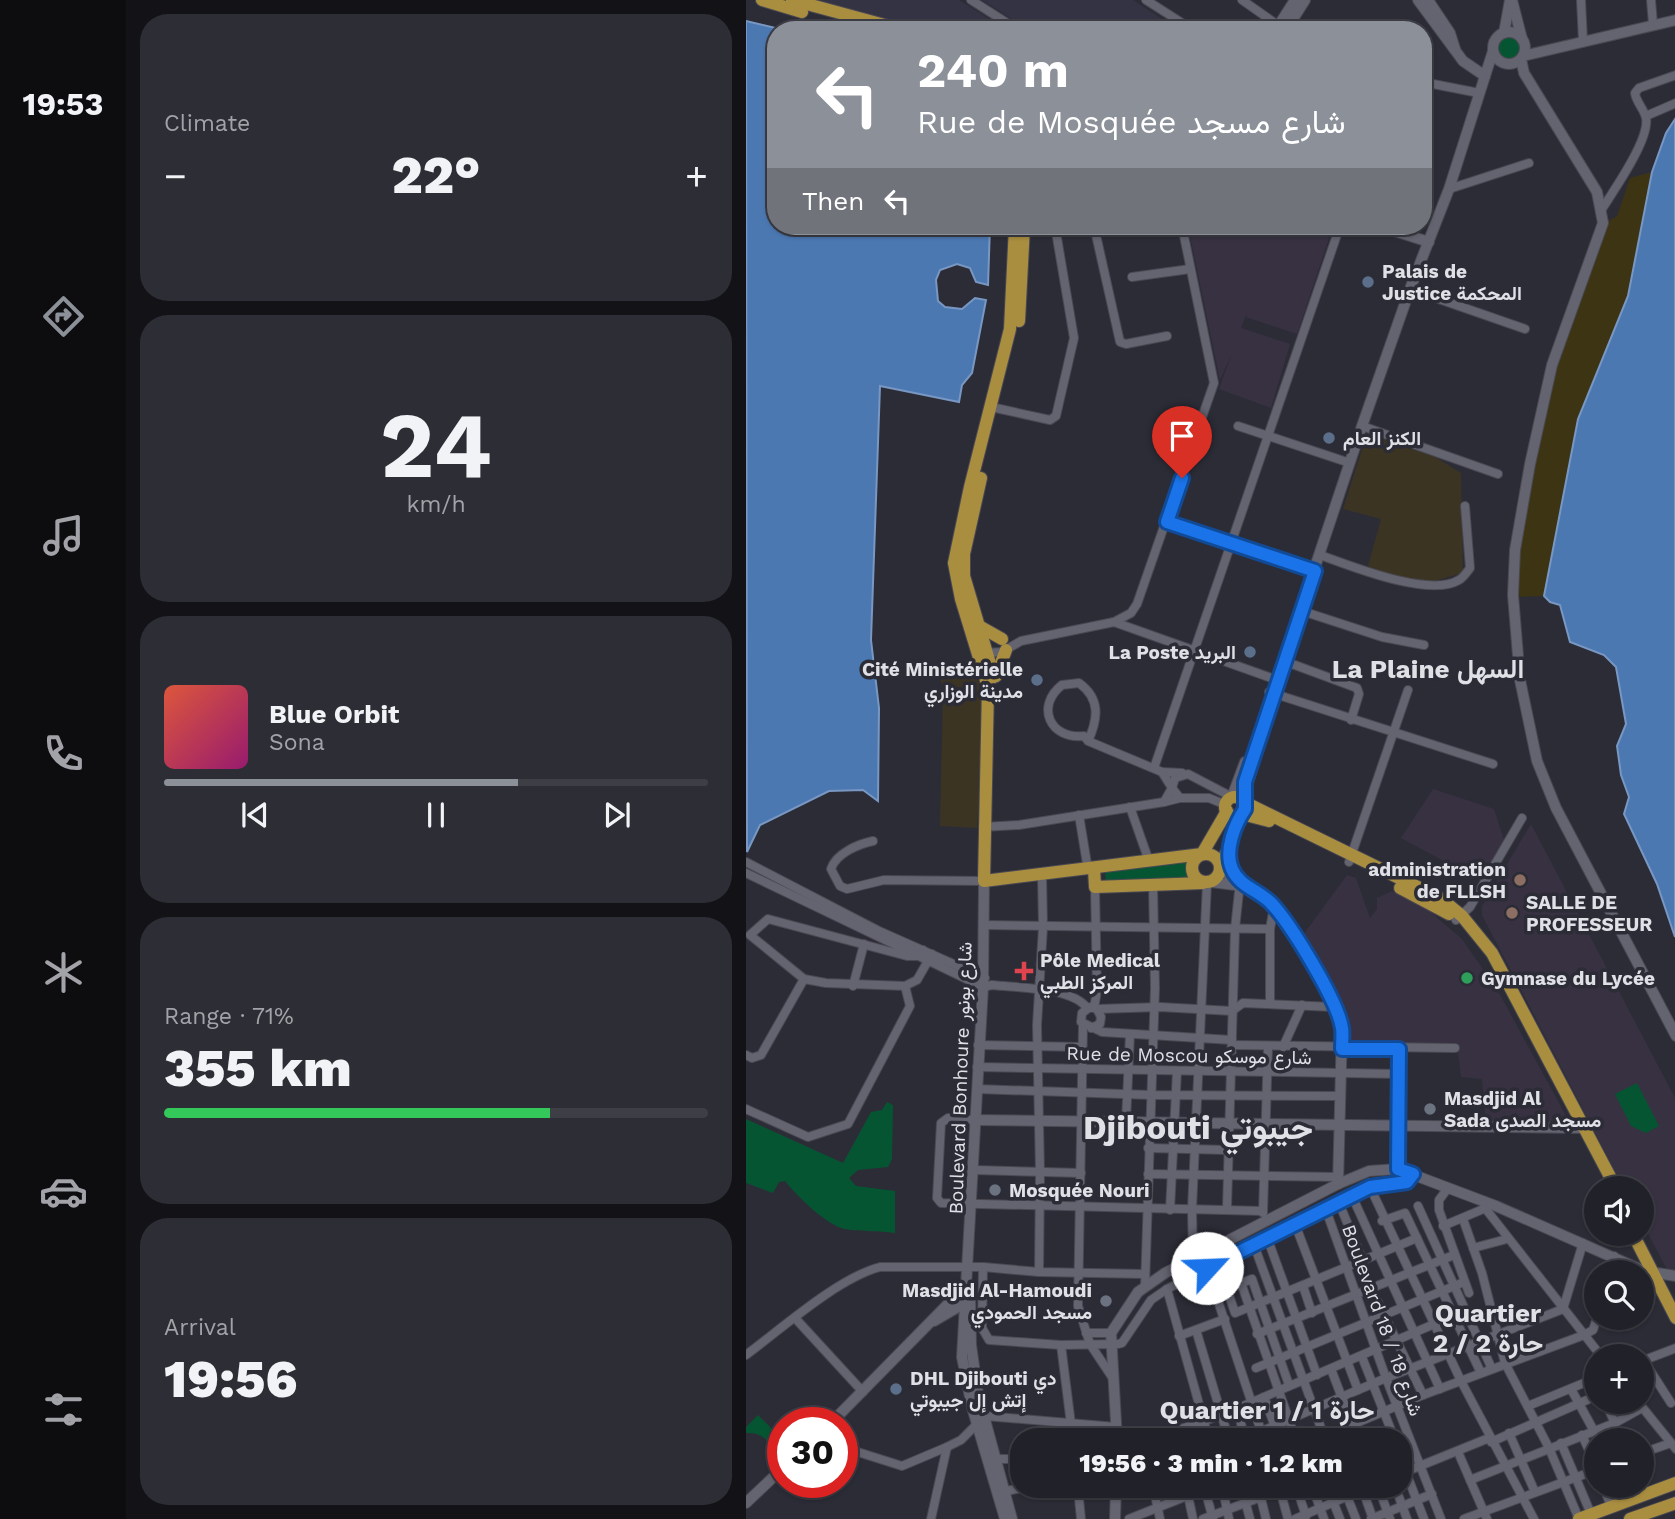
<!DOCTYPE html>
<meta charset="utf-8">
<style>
:root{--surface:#212129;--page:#2d2e35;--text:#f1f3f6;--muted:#a2a3a8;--line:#3e3e46;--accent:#8c9099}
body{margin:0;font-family:"Work Sans",Vazirmatn,sans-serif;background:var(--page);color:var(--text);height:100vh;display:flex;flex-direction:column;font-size:26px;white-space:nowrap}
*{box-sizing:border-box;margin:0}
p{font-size:23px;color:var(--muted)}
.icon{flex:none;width:38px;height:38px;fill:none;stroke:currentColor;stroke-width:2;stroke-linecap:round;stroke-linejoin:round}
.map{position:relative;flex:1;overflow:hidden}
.side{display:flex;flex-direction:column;gap:14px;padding:14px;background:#121217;width:620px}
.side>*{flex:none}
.top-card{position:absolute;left:21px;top:21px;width:665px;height:214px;border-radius:28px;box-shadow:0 2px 5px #0004,0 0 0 2px var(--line);background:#8c9099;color:#fff;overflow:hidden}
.fabs{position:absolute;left:838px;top:1176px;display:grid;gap:14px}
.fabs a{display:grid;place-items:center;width:70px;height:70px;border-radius:50%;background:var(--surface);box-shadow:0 2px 5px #0004,0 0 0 2px var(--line);font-size:35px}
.speed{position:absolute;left:21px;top:1407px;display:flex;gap:14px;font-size:35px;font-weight:700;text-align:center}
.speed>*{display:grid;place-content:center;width:91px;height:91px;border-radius:50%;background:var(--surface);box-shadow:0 2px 5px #0004,0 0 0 2px var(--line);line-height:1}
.speed .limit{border:10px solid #d22;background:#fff;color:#111}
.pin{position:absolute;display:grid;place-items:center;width:60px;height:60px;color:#fff;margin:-72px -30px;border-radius:50% 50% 50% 0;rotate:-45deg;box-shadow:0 0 7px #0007}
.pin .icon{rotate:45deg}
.me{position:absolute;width:77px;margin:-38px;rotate:65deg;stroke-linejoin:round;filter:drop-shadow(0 0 5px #0008)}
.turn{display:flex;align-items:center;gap:24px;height:147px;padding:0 35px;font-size:32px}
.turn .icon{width:91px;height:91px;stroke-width:2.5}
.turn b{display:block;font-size:49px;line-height:60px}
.then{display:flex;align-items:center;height:66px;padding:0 35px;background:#0003;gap:14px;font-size:26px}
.big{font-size:52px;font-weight:800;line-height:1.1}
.side .tile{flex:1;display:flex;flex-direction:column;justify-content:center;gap:10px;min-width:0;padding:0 24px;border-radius:28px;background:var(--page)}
.side .dial{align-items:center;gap:0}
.dial b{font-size:91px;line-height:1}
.song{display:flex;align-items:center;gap:21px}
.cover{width:84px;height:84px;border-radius:10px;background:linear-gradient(135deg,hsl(10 70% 55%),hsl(320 70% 35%))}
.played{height:7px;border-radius:4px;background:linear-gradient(90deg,var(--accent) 65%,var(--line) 65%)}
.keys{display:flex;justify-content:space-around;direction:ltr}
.heat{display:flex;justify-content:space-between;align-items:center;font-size:38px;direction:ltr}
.charge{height:10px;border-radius:5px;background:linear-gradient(90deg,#34c759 71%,var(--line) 0)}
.trip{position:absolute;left:264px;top:1428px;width:402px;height:70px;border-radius:28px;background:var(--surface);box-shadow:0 2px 5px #0004,0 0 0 2px var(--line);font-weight:800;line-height:70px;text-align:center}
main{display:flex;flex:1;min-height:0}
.tab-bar{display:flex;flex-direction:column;width:126px;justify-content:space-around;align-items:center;background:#0d0d10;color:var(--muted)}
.tab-bar .icon{width:49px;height:49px}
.tab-bar .current{color:var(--accent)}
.tab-bar b{font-size:32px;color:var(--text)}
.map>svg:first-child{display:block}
.commercial{fill:#3c3423}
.built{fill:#334}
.education{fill:#383141}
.green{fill:#065532}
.sand{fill:#3d3414}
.water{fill:#4c78b2;stroke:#7897c2;stroke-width:2}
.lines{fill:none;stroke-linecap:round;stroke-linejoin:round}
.street-casing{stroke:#4a4952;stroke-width:10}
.secondary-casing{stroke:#4a4952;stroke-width:12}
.primary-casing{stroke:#4a4952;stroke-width:14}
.street{stroke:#646471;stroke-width:8}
.secondary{stroke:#646471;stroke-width:10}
.primary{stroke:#aa8e40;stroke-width:12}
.route-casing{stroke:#114b97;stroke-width:18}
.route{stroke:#1a73e8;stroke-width:12}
.service-dot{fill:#5c6f8a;stroke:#2c2c37;stroke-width:2.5}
.education-dot{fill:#8d6e63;stroke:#2c2c37;stroke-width:2.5}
.health-dot{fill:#e0444e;stroke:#2c2c37;stroke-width:2.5}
.leisure-dot{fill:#2e9e5b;stroke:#2c2c37;stroke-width:2.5}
.worship-dot{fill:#6b7280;stroke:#2c2c37;stroke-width:2.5}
.labels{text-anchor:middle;stroke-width:7;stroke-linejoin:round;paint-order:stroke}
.poi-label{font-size:19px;font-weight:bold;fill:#e0e0e7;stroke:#2c2c37;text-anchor:start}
.street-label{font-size:19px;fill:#e0e0e7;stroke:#2c2c37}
.district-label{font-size:26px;font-weight:bold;fill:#e0e0e7;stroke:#2c2c37}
.town-label{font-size:33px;font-weight:bold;fill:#e0e0e7;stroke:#2c2c37}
</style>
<main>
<nav class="tab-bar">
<b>19:53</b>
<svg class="icon current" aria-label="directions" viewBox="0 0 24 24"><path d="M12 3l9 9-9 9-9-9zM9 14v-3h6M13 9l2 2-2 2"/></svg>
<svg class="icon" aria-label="music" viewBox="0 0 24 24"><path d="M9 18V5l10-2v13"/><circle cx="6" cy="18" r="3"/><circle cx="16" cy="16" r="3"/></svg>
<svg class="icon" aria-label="phone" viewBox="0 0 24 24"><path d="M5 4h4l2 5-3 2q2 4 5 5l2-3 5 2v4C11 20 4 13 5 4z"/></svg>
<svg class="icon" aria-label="climate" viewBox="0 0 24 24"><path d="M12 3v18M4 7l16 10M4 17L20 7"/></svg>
<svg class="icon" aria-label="car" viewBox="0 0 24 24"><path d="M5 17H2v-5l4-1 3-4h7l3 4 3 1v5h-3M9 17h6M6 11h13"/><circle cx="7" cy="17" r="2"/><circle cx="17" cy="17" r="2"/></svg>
<svg class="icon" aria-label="filters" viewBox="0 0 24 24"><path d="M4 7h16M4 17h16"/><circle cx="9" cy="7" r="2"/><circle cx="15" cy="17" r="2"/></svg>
</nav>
<section class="side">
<div class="tile"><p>Climate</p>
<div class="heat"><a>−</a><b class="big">22°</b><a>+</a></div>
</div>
<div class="tile dial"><b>24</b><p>km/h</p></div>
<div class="tile">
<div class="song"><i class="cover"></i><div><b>Blue Orbit</b><p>Sona</p></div></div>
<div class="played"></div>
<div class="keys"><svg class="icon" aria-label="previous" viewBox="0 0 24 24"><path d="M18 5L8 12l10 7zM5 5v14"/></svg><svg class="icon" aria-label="pause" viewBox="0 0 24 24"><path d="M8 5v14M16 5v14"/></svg><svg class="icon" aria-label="next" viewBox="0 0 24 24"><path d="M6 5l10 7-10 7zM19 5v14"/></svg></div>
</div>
<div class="tile"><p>Range · 71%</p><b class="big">355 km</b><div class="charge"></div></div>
<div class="tile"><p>Arrival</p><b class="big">19:56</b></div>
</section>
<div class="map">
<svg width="930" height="1519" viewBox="0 0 930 1519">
<rect width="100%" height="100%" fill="#2c2c37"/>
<g class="commercial">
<path d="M622,431L689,457L715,473L717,573L685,582L646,576L622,566L635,519L597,509Z"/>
<path d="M223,664L239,694L231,828L194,826L197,691L193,670Z"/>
</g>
<g class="built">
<path d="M65,0H213L261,30H172Z"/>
<path d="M236,0H387L433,30H283Z"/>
</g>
<g class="education">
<path d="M442,226H587L551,334L500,317L501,312L495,328L544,344L525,408L473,389L486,353L474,380Z"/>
<path d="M687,789L748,809L759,843L737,882L655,838Z"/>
<path d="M785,824L929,1098V1273H923L896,1222V1188H878L736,915V906Z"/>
<path d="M601,875L610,878L624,918L631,909V898L646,891L681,909L716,939L752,991L826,1127L740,1123L736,1079L715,1077L711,1045H603L601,1020L557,935Z"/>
</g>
<g class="green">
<circle cx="762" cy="49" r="13"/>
<path d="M441,860L440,870L443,880L360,883L359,872Z"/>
<path d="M891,1083L913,1126L900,1133L885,1126L869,1094Z"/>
<path d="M141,1102L147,1105L146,1159L142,1167L112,1170L103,1178L110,1186L149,1191V1233C135,1231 110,1231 99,1229C80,1225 51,1196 39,1181L33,1182L27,1193L0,1183V1119L97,1163L125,1112L136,1110Z"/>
<path d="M12,1415L35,1438L37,1436V1447L32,1452H27C23,1439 14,1432 0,1433V1427Z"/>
</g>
<path class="sand" d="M906,172L882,296L832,419L798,596L768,597L771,551L804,374L858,224L871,216L884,178Z"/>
<g class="water">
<path d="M0,21L38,30H30V226H244L242,285L230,282L224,268L211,264L194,270L190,280L192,301L199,307L216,309L229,298L240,300L226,373L216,385L213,402L134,386L125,640L133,708L132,801L117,790L83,791L14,825L1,852Z"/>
<path d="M929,119V937L911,884L878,814L883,797L875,775L871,746L880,724L870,667L858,655L824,642L814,605L804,602L798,596L832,419L882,296L906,172L920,133Z"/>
</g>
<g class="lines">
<defs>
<g id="street">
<path d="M225,0L272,30"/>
<path d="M400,0L447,30"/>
<path d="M496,0L536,28"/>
<path d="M835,0L837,41"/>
<path d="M905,0L907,24"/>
<path d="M677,82L733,93"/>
<path d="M900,116L930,103"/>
<path d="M703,189L783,163"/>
<path d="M856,209C868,190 904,139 900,118C898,109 890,102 889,93L893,88L930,75"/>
<path d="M348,226L374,342L380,344L421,336"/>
<path d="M350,233L374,226"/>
<path d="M386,277L444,269"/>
<path d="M664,289L779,329"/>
<path d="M245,407L304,420L310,416L328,338L309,226"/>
<path d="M492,426L604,463"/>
<path d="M616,426L752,474"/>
<path d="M421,522L569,571"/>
<path d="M574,555C605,566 683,598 713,580C717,578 721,572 724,568L719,506"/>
<path d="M556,611L636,637L678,645"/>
<path d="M368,622L534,681"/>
<path d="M238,653L256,652L275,641L368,622L385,613L391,604L468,383L436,226"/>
<path d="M538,661L611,688L613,694L605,720"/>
<path d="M523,692L747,764"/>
<path d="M342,741C352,719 355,699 333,683L316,685C289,706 304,740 338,736L342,741L416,772"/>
<path d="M408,768L594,226"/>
<path d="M434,798L418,802L426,788L416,772L436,773"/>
<path d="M480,805L463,798H434L426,788L429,778L442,774L486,797"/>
<path d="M384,807L403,861"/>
<path d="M333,815L342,870"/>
<path d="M237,827L273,825L418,802"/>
<path d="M127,841C113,844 90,853 85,869L94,886L101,889L138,880L238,881"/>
<path d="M0,862L133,931L239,978"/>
<path d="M603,862L662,690"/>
<path d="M0,873L237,987L246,985C271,988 326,987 341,1008"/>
<path d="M710,920L724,907L776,818"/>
<path d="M237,925L524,929"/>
<path d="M177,950L170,956H161L22,919L4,935L58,979L80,983L159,986L171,980L186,954"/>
<path d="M107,986L118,944"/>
<path d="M524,1004V929L528,907"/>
<path d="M348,1008L351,991L349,887"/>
<path d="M351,1009L414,1007L486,1011L497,1003L588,1007"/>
<path d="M337,1025L332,1306L344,1344L368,1380"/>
<path d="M345,1028L354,1024L355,1017L351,1009L344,1007L336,1013L335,1022L356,1032L486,1040"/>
<path d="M232,1045L336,1047"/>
<path d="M486,1045L709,1048"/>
<path d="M537,1047L556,1005"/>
<path d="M0,1055L6,1058L15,1055L58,979"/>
<path d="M231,1067L654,1074"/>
<path d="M231,1089L405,1095L594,1096"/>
<path d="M0,1109L62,1137L102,1124L164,1006L159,986"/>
<path d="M228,1120L202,1118L195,1123L191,1198L195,1203L517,1211"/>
<path d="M380,1121L384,1034"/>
<path d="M402,1148L482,1150"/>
<path d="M652,1169L653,1049"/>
<path d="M228,1170L335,1173"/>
<path d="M402,1174L593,1177"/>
<path d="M624,1187L715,1381L788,1519"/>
<path d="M702,1188L693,1200V1210L723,1293"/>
<path d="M606,1196L694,1389"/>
<path d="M593,1203L617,1261"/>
<path d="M672,1206L746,1369"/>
<path d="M481,1208L489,929L494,882"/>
<path d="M739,1208L855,1356"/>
<path d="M424,1210L431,1071"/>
<path d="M580,1210L640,1378L695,1519"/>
<path d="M517,1213L522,1047"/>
<path d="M717,1219L736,1273L759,1363L803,1448L833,1519"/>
<path d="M636,1221L659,1213L735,1373"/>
<path d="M549,1224L612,1390"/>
<path d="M697,1226L742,1207"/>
<path d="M522,1240L571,1375"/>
<path d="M508,1245L579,1439"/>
<path d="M727,1248L761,1239"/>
<path d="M447,1258L446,1209L461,883"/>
<path d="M237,1267L236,1328L243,1340L315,1345L372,1344L376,1343L405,1300L421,1289L624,1187L658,1183L667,1174"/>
<path d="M461,1268L518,1440"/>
<path d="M293,1272L294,1173L291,1025L297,927L296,875"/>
<path d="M864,1272L868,1256"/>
<path d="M495,1283L550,1440"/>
<path d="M399,1286L409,988L407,885"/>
<path d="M557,1286L566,1313"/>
<path d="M421,1289L463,1440"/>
<path d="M481,1289L489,1313L671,1238"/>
<path d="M477,1290L506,1279L543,1385"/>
<path d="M626,1290L677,1395"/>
<path d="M49,1318L117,1392"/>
<path d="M450,1330L483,1440"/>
<path d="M340,1333H365"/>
<path d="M511,1334L708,1255"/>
<path d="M433,1336L479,1319"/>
<path d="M315,1345L327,1440"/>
<path d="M0,1355C35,1329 92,1278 134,1267H237L293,1272L399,1274"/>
<path d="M616,1357L649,1440"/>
<path d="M896,1361L930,1348"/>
<path d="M898,1361L925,1403"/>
<path d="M510,1368L718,1282"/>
<path d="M585,1369L612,1440"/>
<path d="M825,1389L848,1431"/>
<path d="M518,1397L534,1440"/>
<path d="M859,1402L869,1423"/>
<path d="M892,1402L930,1449"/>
<path d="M782,1406L850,1378"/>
<path d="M491,1407L499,1440"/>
<path d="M444,1426L447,1440"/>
<path d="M763,1433L789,1492"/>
<path d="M836,1435L850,1466"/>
<path d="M402,1440L476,1415L707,1316"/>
<path d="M495,1440L640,1378L817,1309L837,1243"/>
<path d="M570,1440L677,1395L838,1335L847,1330L851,1318"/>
<path d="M745,1442L850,1396"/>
<path d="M815,1443L845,1514"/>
<path d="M96,1447L156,1466L201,1447"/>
<path d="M712,1452L741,1519"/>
<path d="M896,1453L925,1443"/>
<path d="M654,1457L678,1519"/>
<path d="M250,1459H276"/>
<path d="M654,1474L743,1438"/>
<path d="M724,1480L869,1423L896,1408"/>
<path d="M407,1486L414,1519"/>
<path d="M440,1486L447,1519"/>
<path d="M458,1486L467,1519"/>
<path d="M476,1486L483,1519"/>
<path d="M495,1486L504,1519"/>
<path d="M512,1486L520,1519"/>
<path d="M533,1486L542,1519"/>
<path d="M550,1486L560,1516"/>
<path d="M566,1486L578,1519"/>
<path d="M581,1486L594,1519"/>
<path d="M597,1486L610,1519"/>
<path d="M632,1486L644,1519"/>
<path d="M649,1486L661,1519"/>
<path d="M857,1486L865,1506"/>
<path d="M616,1488L627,1519"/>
<path d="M332,1489L335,1519"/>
<path d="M333,1491H370"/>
<path d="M255,1492L270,1489L332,1487"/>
<path d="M369,1493L388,1486"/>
<path d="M185,1519L201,1447L215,1440L239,1416L370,1427"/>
<path d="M383,1519L466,1486"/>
<path d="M457,1519L544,1486"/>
<path d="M549,1519L625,1486"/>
<path d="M625,1519L686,1494"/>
<path d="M718,1519L850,1470"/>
</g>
<g id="secondary">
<path d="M672,0L717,61L739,76"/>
<path d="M682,0L704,33L709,49"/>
<path d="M766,0L776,39"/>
<path d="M533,25L549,0"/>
<path d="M540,30L559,0"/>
<circle cx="763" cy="48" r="16"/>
<path d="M758,33L764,0"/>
<path d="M777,56L930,20"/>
<path d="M775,59L778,73L851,192L857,223L806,365L784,464L769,550L767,595L774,680L791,761L810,808L930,1036"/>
<path d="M633,226L683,242"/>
<path d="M486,797L499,762"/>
<path d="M497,800L536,666L616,426L664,289L703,189L747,51"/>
<path d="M474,870L513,892L549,931L594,1017L596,1028L592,1184"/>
<path d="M238,881L237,987L216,1357L226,1407L259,1519"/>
<path d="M465,882L497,886"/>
<path d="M228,1120L837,1128"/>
<path d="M224,1293L225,1345L232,1394L266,1519"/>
<path d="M85,1423L203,1303L218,1292L224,1300L188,1321"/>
<path d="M371,1440L365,1333L392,1292L419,1273L592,1184L623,1171L652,1169L750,1206L898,1271L930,1276"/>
<path d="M0,1503L37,1468"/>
<path d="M369,1519L370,1486"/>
</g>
<g id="primary">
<path d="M16,0L56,12"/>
<path d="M46,0L157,30"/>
<path d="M269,226L264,329L224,487L208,563L215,599L242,687L238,881L456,854L481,811"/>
<path d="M273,321L278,226"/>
<path d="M235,478L218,554V576L248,677"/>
<path d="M233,626L256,639"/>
<path d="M250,676L260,650"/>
<circle cx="489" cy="807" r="10"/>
<path d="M498,802L694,898L716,916L746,953L870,1188"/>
<path d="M496,814L523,821"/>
<path d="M482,851L485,867L494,881"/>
<circle cx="460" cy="868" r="14"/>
<path d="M474,865L486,842L492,816"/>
<path d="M348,869L349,887L457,883"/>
<path d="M654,888L703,914"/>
<path d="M887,1234L930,1318"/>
<path d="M833,1519L930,1483"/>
<path d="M884,1519L930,1503"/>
</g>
</defs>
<use href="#street" class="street-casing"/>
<use href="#secondary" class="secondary-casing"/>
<use href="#primary" class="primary-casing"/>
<use href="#street" class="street"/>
<use href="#secondary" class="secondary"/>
<use href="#primary" class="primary"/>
</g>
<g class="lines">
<defs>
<path id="route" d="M436,478L421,522L569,571L499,782V809C489,824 478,850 486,869C493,886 512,890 525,903C544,923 592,1001 596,1028C597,1034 596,1042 596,1049H653L652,1169L667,1174L661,1182L624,1187L461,1268"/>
</defs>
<use href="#route" class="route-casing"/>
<use href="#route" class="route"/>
</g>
<g class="service-dot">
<circle cx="622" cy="282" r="7"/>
<circle cx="583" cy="438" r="7"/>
<circle cx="504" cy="652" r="7"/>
<circle cx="291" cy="680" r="7"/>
<circle cx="150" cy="1389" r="7"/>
</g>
<g class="education-dot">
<circle cx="774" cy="880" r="7"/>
<circle cx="766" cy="913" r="7"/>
</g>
<path class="health-dot" d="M274.5 960.5h7v7h7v7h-7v7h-7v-7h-7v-7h7z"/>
<circle class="leisure-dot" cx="721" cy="978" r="7"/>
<g class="worship-dot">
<circle cx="684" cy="1109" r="7"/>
<circle cx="249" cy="1190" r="7"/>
<circle cx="360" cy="1301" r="7"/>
</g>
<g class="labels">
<g class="poi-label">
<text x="636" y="278">Palais de<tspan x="636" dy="22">Justice المحكمة</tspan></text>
<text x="597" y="445">الكنز العام</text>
<text x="490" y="659" text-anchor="end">La Poste البريد</text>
<text x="277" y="676" text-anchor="end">Cité Ministérielle<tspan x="277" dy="22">مدينة الوزاري</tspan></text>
<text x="760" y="876" text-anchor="end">administration<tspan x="760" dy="22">de FLLSH</tspan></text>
<text x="780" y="909">SALLE DE<tspan x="780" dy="22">PROFESSEUR</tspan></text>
<text x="294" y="967">Pôle Medical<tspan x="294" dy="22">المركز الطبي</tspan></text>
<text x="735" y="985">Gymnase du Lycée</text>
<text x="698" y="1105">Masdjid Al<tspan x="698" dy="22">Sada مسجد الصدى</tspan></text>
<text x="263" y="1197">Mosquée Nouri</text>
<text x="346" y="1297" text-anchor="end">Masdjid Al-Hamoudi<tspan x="346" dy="22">مسجد الحمودي</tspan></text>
<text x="164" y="1385">DHL Djibouti دي<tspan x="164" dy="22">إتش إل جيبوتي</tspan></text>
</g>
<g class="street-label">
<text transform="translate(443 1055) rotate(1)" y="7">Rue de Moscou شارع موسكو</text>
<text transform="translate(214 1078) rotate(-88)" y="7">Boulevard Bonhoure شارع بونور</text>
<text transform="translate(637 1320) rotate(70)" y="7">Boulevard 18 / شارع 18</text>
</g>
<g class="district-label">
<text x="682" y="678">La Plaine السهل</text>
<text x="742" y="1322">Quartier<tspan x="742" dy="30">2 / حارة 2</tspan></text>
<text x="521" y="1419">Quartier 1 / حارة 1</text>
</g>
<g class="town-label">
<text x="452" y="1139">Djibouti جيبوتي</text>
</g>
</g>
</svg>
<div class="fabs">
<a><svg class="icon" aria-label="sound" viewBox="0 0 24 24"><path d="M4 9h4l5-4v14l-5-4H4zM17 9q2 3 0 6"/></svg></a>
<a><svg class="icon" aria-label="search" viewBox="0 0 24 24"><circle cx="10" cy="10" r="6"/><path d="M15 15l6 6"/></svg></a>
<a>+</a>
<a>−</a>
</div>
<div class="speed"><div class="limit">30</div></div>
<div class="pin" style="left:436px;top:478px;background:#d93025"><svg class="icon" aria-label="arrive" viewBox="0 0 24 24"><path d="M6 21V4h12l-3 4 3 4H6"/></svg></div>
<svg class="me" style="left:461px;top:1268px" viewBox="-20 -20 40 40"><circle r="19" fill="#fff"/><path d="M0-13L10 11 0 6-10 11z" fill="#1a73e8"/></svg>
<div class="trip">19:56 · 3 min · 1.2 km</div>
<div class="top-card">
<div class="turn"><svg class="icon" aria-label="left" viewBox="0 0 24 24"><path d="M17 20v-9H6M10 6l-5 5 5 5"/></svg><div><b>240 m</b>Rue de Mosquée شارع مسجد</div></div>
<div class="then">Then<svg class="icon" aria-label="left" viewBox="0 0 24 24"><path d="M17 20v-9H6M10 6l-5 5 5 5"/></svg></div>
</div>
</div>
</main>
